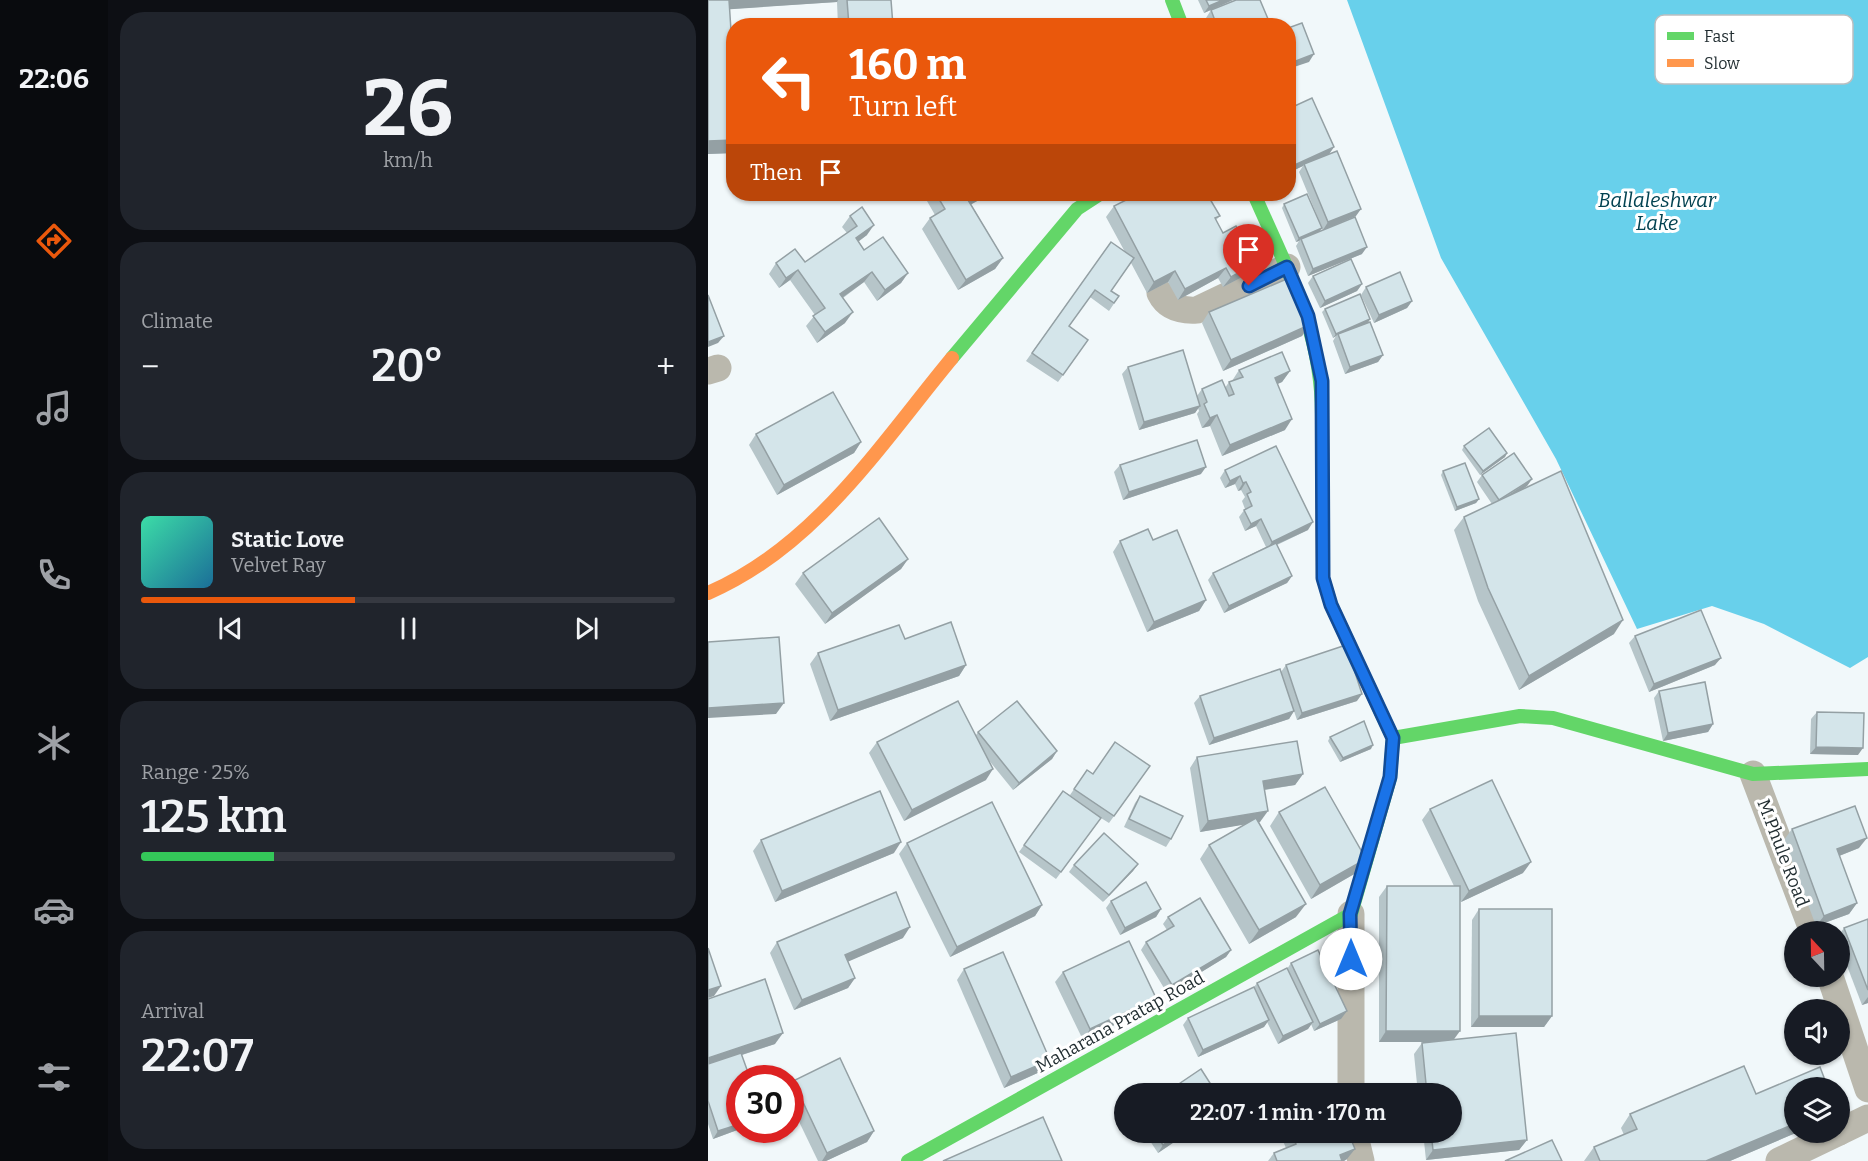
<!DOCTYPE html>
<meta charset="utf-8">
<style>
:root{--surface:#171b24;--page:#20242c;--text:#f1f3f6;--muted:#9ea1a6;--line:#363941;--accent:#ea580c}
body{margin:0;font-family:Bitter,serif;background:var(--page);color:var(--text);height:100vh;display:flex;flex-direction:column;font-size:22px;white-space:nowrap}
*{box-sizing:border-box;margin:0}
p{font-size:20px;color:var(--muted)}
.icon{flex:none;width:33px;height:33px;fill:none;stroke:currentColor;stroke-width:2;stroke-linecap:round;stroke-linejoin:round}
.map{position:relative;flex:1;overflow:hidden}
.details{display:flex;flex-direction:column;gap:12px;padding:12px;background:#0d0f14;width:600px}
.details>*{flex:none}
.top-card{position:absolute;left:18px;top:18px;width:570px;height:183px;border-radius:24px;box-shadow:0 2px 4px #0004;background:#ea580c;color:#fff;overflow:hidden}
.needle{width:39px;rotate:338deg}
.tools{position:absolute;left:1076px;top:921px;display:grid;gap:12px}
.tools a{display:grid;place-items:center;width:66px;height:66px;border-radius:50%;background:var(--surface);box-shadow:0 2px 4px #0004;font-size:30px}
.speed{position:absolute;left:18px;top:1065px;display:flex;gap:12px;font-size:30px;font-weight:700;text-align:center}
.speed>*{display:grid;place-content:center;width:78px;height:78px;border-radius:50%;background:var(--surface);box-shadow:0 2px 4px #0004;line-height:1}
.speed .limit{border:9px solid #d22;background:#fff;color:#111}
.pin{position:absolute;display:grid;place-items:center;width:51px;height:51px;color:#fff;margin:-62px -26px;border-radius:50% 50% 50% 0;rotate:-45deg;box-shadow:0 0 6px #0007}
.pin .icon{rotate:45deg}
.me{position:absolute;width:66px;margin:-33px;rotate:0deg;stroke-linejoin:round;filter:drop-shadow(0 0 4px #0008)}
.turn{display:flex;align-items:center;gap:21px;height:126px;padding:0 24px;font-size:27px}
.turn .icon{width:78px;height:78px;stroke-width:2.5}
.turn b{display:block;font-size:42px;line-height:51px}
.then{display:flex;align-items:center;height:57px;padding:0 24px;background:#0003;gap:12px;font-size:22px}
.big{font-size:45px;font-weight:600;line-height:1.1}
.details .card{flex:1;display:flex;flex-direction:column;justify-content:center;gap:9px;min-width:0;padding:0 21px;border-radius:24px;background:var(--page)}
.details .dial{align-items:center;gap:0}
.dial b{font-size:78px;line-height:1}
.song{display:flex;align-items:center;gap:18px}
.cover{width:72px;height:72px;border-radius:9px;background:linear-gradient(135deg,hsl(160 70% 55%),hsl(200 70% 35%))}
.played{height:6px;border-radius:3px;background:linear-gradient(90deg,var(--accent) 40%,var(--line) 40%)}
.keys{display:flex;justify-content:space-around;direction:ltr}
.heat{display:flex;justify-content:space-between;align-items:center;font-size:33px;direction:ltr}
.charge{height:9px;border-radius:4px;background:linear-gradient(90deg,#34c759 25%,var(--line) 0)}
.trip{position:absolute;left:406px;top:1083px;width:348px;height:60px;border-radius:30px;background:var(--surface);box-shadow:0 2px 4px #0004;font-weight:600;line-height:60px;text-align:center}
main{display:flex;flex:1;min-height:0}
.menu{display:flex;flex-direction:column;width:108px;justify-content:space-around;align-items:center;background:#090b0e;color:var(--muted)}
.menu .icon{width:42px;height:42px}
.menu .selected{color:var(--accent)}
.menu b{font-size:27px;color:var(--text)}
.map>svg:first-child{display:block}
.water{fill:#68d0eb}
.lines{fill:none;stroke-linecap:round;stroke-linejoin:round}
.street{stroke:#bab8ad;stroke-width:27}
.fast{stroke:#63d668;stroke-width:14}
.slow{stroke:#ff974d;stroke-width:14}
.wall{fill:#b6c5c9}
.shaded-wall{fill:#94a0a4}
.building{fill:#d4e5ea;stroke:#94a0a4;stroke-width:1.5}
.route-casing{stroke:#114b97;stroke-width:15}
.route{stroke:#1a73e8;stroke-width:10}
.labels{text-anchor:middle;stroke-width:6;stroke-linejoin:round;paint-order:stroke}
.street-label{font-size:18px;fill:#1f2b2f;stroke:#fff}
.water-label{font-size:20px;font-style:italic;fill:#024251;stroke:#fff}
.key{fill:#fff;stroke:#bcbfc1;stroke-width:1.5}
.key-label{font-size:16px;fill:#1f2b2f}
</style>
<main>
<nav class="menu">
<b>22:06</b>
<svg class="icon selected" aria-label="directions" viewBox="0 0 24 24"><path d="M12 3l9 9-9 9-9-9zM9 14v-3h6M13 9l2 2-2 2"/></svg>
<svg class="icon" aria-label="music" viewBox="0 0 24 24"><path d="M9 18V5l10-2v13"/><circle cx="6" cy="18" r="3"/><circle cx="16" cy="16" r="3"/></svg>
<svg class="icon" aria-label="phone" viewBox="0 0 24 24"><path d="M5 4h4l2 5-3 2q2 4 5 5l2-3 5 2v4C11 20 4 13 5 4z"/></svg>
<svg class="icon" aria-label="climate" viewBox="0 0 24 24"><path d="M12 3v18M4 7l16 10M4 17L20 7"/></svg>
<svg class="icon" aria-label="car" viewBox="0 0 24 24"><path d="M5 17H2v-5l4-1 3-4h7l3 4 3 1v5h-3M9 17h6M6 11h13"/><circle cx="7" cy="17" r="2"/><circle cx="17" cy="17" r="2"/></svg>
<svg class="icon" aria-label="filters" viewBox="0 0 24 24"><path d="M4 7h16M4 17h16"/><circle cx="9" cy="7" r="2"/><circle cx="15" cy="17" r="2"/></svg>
</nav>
<section class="details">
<div class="card dial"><b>26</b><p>km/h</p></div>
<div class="card"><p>Climate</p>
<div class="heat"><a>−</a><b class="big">20°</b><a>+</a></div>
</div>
<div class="card">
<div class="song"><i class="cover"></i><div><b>Static Love</b><p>Velvet Ray</p></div></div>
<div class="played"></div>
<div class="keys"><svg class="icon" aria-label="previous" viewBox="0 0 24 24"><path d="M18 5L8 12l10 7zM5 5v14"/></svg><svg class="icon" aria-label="pause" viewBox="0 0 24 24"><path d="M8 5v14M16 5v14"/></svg><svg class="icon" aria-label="next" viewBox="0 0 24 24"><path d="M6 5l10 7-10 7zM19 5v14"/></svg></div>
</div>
<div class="card"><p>Range · 25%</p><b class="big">125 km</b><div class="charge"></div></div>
<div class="card"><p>Arrival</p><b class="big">22:07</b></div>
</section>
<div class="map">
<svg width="1160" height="1161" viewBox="0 0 1160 1161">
<rect width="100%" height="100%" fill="#f1f8fa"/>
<path class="water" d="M639,0H1160V657L1142,668L1056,624L1004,606L929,629L848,459L733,258Z"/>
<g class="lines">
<g class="street">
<path d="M452,293C459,307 473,311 489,310L579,267"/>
<path d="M0,371L10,368"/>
<path d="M1045,774L1105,932"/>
<path d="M643,914V1094"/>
<path d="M1122,976L1160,1089"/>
<path d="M646,1132L653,1161"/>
<path d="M1131,1132L1160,1118"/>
<path d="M1071,1161L1131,1132"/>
</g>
<g class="fast">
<path d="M464,0L474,26"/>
<path d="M546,194C579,270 614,330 614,415"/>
<path d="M244,358L369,209L392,194"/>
<path d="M685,738L812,716L845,718L1045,774L1160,769"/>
<path d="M200,1161L643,914L682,778L685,738L669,704"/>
</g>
<g class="slow">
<path d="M614,415L615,578L623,605L669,704"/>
<path d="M0,593C107,547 172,445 244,358"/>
</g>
</g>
<g class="wall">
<path d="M0,0H183L185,26H130L129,2L21,9L25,61H26V153L0,154Z"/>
<path d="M490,0H525L496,13Z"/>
<path d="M503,10L563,26H501L498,18Z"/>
<path d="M580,109L626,147L621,154L648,216L615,230L591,172L595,166L580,173Z"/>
<path d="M215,194H282L263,204L295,258L287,269L250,290L214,229L222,218L227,215Z"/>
<path d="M576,204L612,231L654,254L600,276L588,246L591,241L588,242L574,208Z"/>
<path d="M406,206L512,216L508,220L515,233L540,274L515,287L510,278L470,300L460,282L439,293L423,263L403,291L411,296L401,311L382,297L361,326L380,340L350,382L318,361L403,242L417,252L398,217Z"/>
<path d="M142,216L159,235L150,242L156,250L200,273L193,283L169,301L156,282L135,298L137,323L109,343L98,326L107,315L82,280L71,288L61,274L68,263L97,262L139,233L134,227Z"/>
<path d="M605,276L654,284L649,291L612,308L600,283Z"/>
<path d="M658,287L704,301L699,308L666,323L653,295Z"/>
<path d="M617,309L660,322L675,355L670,362L637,374L625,341L628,336L625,338L614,312Z"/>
<path d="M501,312L601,325L594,336L515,371L494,323Z"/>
<path d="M420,367L489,396L494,389L517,388L521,382L524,381L531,370L582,371L574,382L569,384L577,430L514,456L502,426L494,428L489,414L491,411L490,408L487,413L431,430L414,374Z"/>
<path d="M48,434L153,442L146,453L69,495L41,445Z"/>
<path d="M568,446L600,530L569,545L584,576L579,583L516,613L500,580L505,573L558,547L548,526L537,531L531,517L537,509L534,501L537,497L533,490L530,491L527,484L517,488L512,478L517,470Z"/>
<path d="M756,446L799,453L797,457L772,475L754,450Z"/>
<path d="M412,465L493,474L415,500L406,472Z"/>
<path d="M735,471L771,499L768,503L747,511L733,475Z"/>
<path d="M774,475L824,479L819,486L812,490L906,634L811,690L770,601L746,530L756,517L784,504L769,482Z"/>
<path d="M412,541L498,600L491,611L439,632L405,552Z"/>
<path d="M200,559L193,569L117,624L87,584L95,573Z"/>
<path d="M927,636L1007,665L941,692L921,643Z"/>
<path d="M110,653L258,665L251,676L122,721L102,664Z"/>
<path d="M578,665L649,701L589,720L586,711L581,719L501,745L486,703L492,696L573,672Z"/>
<path d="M951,691L1005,724L1000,732L955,741L946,698Z"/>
<path d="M1109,712L1150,755L1102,754L1103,719Z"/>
<path d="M270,732L349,751L344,759L305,790L279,758L278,780L196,821L161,753L169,742L268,735Z"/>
<path d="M622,737L663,749L632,762L620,741Z"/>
<path d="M489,757L595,774L587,785L557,790L552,822H551L588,917L541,944L492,859L501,845L537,824L492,832L482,768Z"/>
<path d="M442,766L401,823L393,818L348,879L311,852L355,791L362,795L379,770L385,774Z"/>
<path d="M432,796L463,839L458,847L416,827L427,803Z"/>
<path d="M722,809L815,873L753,902L752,900L746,1040L819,1140L811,1150L718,1160L715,1132H744V1094H710L706,1054L714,1043L726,1042H671V897L679,886H746L714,820Z"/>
<path d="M571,812L658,859L648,873L603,899L562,826Z"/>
<path d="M1084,829L1151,848L1131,856L1149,903L1141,914L1108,926L1076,840Z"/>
<path d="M53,840L186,853L67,902L45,851Z"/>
<path d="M199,843L334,905L327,916L242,957L191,854Z"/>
<path d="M430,864L425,871L395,902L361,872L366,865Z"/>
<path d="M403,901L453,909L448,917L412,935L398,908Z"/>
<path d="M771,909L844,1016L836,1027H763L764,920Z"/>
<path d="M460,917L523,950L518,957L459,993L433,950L438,942L459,930L455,924Z"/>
<path d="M1160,919V1003L1154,1005L1131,945V935L1136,928Z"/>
<path d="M195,938L140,961L147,978L140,988L86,1010L62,953L69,942Z"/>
<path d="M583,963L633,1019L606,1031L603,1024L600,1029L570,1044L559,1022L556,1027L490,1057L475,1025L480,1018L546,987L549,983L579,969Z"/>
<path d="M256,969L334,1071L296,1088L249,980Z"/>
<path d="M355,972L448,998L440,1009L375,1040L347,982Z"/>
<path d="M0,999L67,1044L34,1055L32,1078V1129L5,1139L0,1124Z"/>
<path d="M85,1081L166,1131L159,1142L118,1161H110L82,1103V1084Z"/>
<path d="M1048,1094L1086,1132H1090L1022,1161H876L886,1147L916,1135L913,1128L922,1114Z"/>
<path d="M436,1132H481L450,1153Z"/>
<path d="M571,1132H640L639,1159L636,1161H560L566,1153L578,1148Z"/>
</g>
<g class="shaded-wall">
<path d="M18,0H130L129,2L11,10Z"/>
<path d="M515,0H525L496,13L501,6Z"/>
<path d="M606,54L601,62L580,69V64Z"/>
<path d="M26,140V153L0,154V141Z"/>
<path d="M626,147L621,154L596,164L595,166L580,173V168Z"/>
<path d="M271,194H282L253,210L260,200Z"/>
<path d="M653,209L648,216L615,230L620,222Z"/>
<path d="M166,225L159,235L140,249L148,238Z"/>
<path d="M614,228L611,232L593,239L591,241L588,242L591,238Z"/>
<path d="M659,247L654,254L600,276L605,269Z"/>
<path d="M295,258L287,269L250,290L258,280Z"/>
<path d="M548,263L540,274L515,287L523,277Z"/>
<path d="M518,268L510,278L470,300L477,289Z"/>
<path d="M90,270L82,280L71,288L78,278Z"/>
<path d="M467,271L460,282L439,293L446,282Z"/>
<path d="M164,272L156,282L124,305L132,294Z"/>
<path d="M200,273L193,283L169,301L177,290Z"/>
<path d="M654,284L649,291L612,308L617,301Z"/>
<path d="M704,301L699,308L666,323L671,315Z"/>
<path d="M145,312L137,323L109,343L117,332Z"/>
<path d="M662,319L660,323L630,334L628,336L625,338L628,334Z"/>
<path d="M601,325L594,336L515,371L523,360Z"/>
<path d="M16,336L10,343L0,347V342Z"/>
<path d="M675,355L670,362L637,374L642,367Z"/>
<path d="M582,371L574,382L559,389L567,378Z"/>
<path d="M492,406L487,413L431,430L436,422Z"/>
<path d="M509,415L502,426L494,428L502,418Z"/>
<path d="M584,419L577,430L514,456L522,445Z"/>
<path d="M153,442L146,453L69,495L76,485Z"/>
<path d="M799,453L797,457L772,475L775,471Z"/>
<path d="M498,467L493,474L415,500L421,492Z"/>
<path d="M532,476L527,484L517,488L522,481Z"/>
<path d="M824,479L819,486L787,508L792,501Z"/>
<path d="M538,482L533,490L530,491L535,483Z"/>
<path d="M771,499L768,503L747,511L749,507Z"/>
<path d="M553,519L548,526L537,531L543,524Z"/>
<path d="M605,522L600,530L559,549L564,542Z"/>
<path d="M200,559L193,569L117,624L124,613Z"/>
<path d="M584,576L579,583L516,613L521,606Z"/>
<path d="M498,600L491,611L439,632L446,622Z"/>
<path d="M915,620L906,634L811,690L821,676Z"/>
<path d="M1013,658L1007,665L941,692L946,684Z"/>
<path d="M258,665L251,676L122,721L130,710Z"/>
<path d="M654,694L649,701L589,720L594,713Z"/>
<path d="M76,703L68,714L0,718V708Z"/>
<path d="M586,711L581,719L501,745L506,738Z"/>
<path d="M1005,724L1000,732L955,741L960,733Z"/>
<path d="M665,745L663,749L632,762L635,758Z"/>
<path d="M1108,747L1155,748L1150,755L1102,754Z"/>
<path d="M349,751L344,759L305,790L311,783Z"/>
<path d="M285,769L278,780L196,821L204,810Z"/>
<path d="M595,774L587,785L548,791L555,781Z"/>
<path d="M560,811L552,822L492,832L500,821Z"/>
<path d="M1159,838L1151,848L1121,860L1129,849Z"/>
<path d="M193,842L186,853L67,902L74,891Z"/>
<path d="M658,859L648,873L603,899L612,885Z"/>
<path d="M823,862L815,873L753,902L761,891Z"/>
<path d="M430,864L425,871L395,902L401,895Z"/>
<path d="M1149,903L1141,914L1108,926L1116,916Z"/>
<path d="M598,904L588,917L541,944L551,930Z"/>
<path d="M334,905L327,916L242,957L249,947Z"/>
<path d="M453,909L448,917L412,935L417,928Z"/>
<path d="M202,927L195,938L130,966L137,955Z"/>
<path d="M523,950L518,957L459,993L464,985Z"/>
<path d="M147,978L140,988L86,1010L94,1000Z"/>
<path d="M13,986L6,996L0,998V990Z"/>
<path d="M1160,997V1003L1154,1005Z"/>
<path d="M448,998L440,1009L375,1040L382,1029Z"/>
<path d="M639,1011L633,1019L606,1031L612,1024Z"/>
<path d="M771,1016H844L836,1027H763Z"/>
<path d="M561,1020L556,1027L490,1057L495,1050Z"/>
<path d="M605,1022L600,1029L570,1044L575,1036Z"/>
<path d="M678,1031H752L744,1042H671Z"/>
<path d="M75,1033L67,1044L0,1066V1058Z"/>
<path d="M342,1060L334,1071L296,1088L303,1077Z"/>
<path d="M32,1124V1129L5,1139L10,1131Z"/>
<path d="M1086,1124V1132H1090L1022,1161H998Z"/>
<path d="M166,1131L159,1142L118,1161H114L119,1153Z"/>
<path d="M475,1132H481L450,1153L455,1145Z"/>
<path d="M819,1140L811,1150L718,1160L725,1150Z"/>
<path d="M647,1149L639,1159L636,1161H628L632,1155Z"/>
</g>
<g class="building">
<path d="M0,0H21L25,61H26V140L0,141Z"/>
<path d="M139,0H183L185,26H141Z"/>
<path d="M498,0H515L501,6Z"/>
<path d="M528,0H552L563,26H509L503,10Z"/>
<path d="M594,23L606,54L580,64V28Z"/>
<path d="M604,98L626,147L580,168V109Z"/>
<path d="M629,151L653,209L620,222L596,164Z"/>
<path d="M228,194H271L260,200L295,258L258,280L222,218L237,209Z"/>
<path d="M430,194H499L512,216L507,218L515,233L528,226L548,263L523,277L518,268L477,289L467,271L446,282L406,206Z"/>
<path d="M599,194L614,228L591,238L576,204Z"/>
<path d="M154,207L166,225L148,238L156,250L175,237L200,273L177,290L164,272L132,294L145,312L117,332L105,316L117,308L90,270L78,278L68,263L87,249L97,262L149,226L142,216Z"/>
<path d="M647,217L659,247L605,269L593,239Z"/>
<path d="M403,242L426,258L403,291L411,296L406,303L387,290L361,326L380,340L355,375L324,353Z"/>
<path d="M643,259L654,284L617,301L605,276Z"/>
<path d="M692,272L704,301L671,315L658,287Z"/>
<path d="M581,278L601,325L523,360L501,312Z"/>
<path d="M652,294L662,319L628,334L617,309Z"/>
<path d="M0,295L16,336L0,342Z"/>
<path d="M662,322L675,355L642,367L630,334Z"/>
<path d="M475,350L492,406L436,422L420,367Z"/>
<path d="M574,352L582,371L567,378L584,419L522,445L509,415L502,418L496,404L499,402L494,389L514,380L521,396L526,394L521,382L535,377L531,370Z"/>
<path d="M125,392L153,442L76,485L48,434Z"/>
<path d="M781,428L799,453L775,471L756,446Z"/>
<path d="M489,440L498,467L421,492L412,465Z"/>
<path d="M568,446L605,522L564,542L553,519L543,524L536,510L544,506L539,494L543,492L538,482L535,483L532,476L522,481L517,470Z"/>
<path d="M806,453L824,479L791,500L774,475Z"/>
<path d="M757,463L771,499L749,507L735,471Z"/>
<path d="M853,471L915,620L821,676L780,588L756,517Z"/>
<path d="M171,518L200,559L124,613L95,573Z"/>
<path d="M440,529L445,540L469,530L498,600L446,622L412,541Z"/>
<path d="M568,543L584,576L521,606L505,573Z"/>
<path d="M993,610L1013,658L946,684L927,636Z"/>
<path d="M243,622L258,665L130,710L110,653L191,625L197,639Z"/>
<path d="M71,637L76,703L0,708V642Z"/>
<path d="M638,645L654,694L594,713L578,665Z"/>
<path d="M572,669L586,711L506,738L492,696Z"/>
<path d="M997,682L1005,724L960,733L951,691Z"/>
<path d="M250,701L285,769L204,810L169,742Z"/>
<path d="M309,701L349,751L311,783L270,732Z"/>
<path d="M1109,712L1156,713L1155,748L1108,747Z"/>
<path d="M656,721L665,745L635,758L622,737Z"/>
<path d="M589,741L595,774L555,781L560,811L500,821L489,757Z"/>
<path d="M407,742L442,766L406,816L366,789L379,770L385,774Z"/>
<path d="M784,780L823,862L761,891L722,809Z"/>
<path d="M617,787L658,859L612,885L571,812Z"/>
<path d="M172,791L193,842L74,891L53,840Z"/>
<path d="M355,791L393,818L353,872L316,845Z"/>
<path d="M432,796L475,816L463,839L421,819Z"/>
<path d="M284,802L334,905L249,947L199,843Z"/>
<path d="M1147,806L1159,838L1129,849L1149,903L1116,916L1084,829Z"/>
<path d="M548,818L598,904L551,930L501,845Z"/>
<path d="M396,833L430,864L401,895L366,865Z"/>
<path d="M438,882L453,909L417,928L403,901Z"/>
<path d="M679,886H752V1031H678Z"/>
<path d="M188,892L202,927L137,955L147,978L94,1000L69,942Z"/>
<path d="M492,898L523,950L464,985L438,942L466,926L460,917Z"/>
<rect x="771" y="909" width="73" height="107"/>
<path d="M1160,919V990L1136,928Z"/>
<path d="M421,941L448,998L382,1029L355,972Z"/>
<path d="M0,948L13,986L0,990Z"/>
<path d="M610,950L639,1011L612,1024L583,963Z"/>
<path d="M295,952L342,1060L303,1077L256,969Z"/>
<path d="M579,968L605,1022L575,1036L549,983Z"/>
<path d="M57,979L75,1033L0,1058V999Z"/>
<path d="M546,987L561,1020L495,1050L480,1018Z"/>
<path d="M808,1033L819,1140L725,1150L723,1132H744V1094H719L714,1043Z"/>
<path d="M33,1053L42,1078H32V1124L10,1131L0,1101V1064Z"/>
<path d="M132,1058L166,1131L119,1153L85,1081Z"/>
<path d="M1036,1066L1048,1094L1112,1067L1120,1088H1086V1124L998,1161H892L886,1147L929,1129L922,1114Z"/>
<path d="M493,1069L509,1094H456Z"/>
<path d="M634,1085L638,1094H609Z"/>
<path d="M335,1117L354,1161H235Z"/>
<path d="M446,1132H475L455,1145Z"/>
<path d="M583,1132H640L647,1149L632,1155L634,1161H569L566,1153L588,1144Z"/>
<path d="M844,1140L854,1161H797Z"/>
</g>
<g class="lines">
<defs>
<path id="route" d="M541,286L579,267L600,316L614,381L615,578L623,605L685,738L682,777L642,914L643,959"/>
</defs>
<use href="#route" class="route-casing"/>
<use href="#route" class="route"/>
</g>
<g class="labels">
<g class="street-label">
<text transform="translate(1075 853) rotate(69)" y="6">M.Phule Road</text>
<text transform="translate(412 1022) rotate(-29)" y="6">Maharana Pratap Road</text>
</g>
<g class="water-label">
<text x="949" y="207">Ballaleshwar<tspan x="949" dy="23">Lake</tspan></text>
</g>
</g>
<rect x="947" y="15" width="198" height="69" rx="9" class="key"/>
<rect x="959" y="32" width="27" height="8" fill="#63d668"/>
<rect x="959" y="59" width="27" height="8" fill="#ff974d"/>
<g class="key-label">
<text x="996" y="42">Fast</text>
<text x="996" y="69">Slow</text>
</g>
</svg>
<div class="tools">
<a><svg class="needle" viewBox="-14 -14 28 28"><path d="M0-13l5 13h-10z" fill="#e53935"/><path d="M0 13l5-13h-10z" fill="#9ea1a6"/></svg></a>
<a><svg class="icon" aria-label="sound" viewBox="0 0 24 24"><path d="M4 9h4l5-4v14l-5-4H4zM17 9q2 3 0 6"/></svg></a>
<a><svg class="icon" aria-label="layers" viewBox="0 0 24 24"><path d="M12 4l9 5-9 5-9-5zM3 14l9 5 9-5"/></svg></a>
</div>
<div class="speed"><div class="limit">30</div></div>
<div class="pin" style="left:541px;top:286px;background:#d93025"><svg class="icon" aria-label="arrive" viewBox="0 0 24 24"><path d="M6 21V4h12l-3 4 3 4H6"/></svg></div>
<svg class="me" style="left:643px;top:959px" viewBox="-20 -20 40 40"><circle r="19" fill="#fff"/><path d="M0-13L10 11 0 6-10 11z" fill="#1a73e8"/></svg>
<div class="trip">22:07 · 1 min · 170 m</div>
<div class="top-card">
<div class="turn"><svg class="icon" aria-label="left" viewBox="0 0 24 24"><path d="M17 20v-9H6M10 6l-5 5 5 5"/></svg><div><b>160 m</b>Turn left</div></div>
<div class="then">Then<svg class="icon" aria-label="arrive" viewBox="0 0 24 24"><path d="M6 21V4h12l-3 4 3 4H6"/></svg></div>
</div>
</div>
</main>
